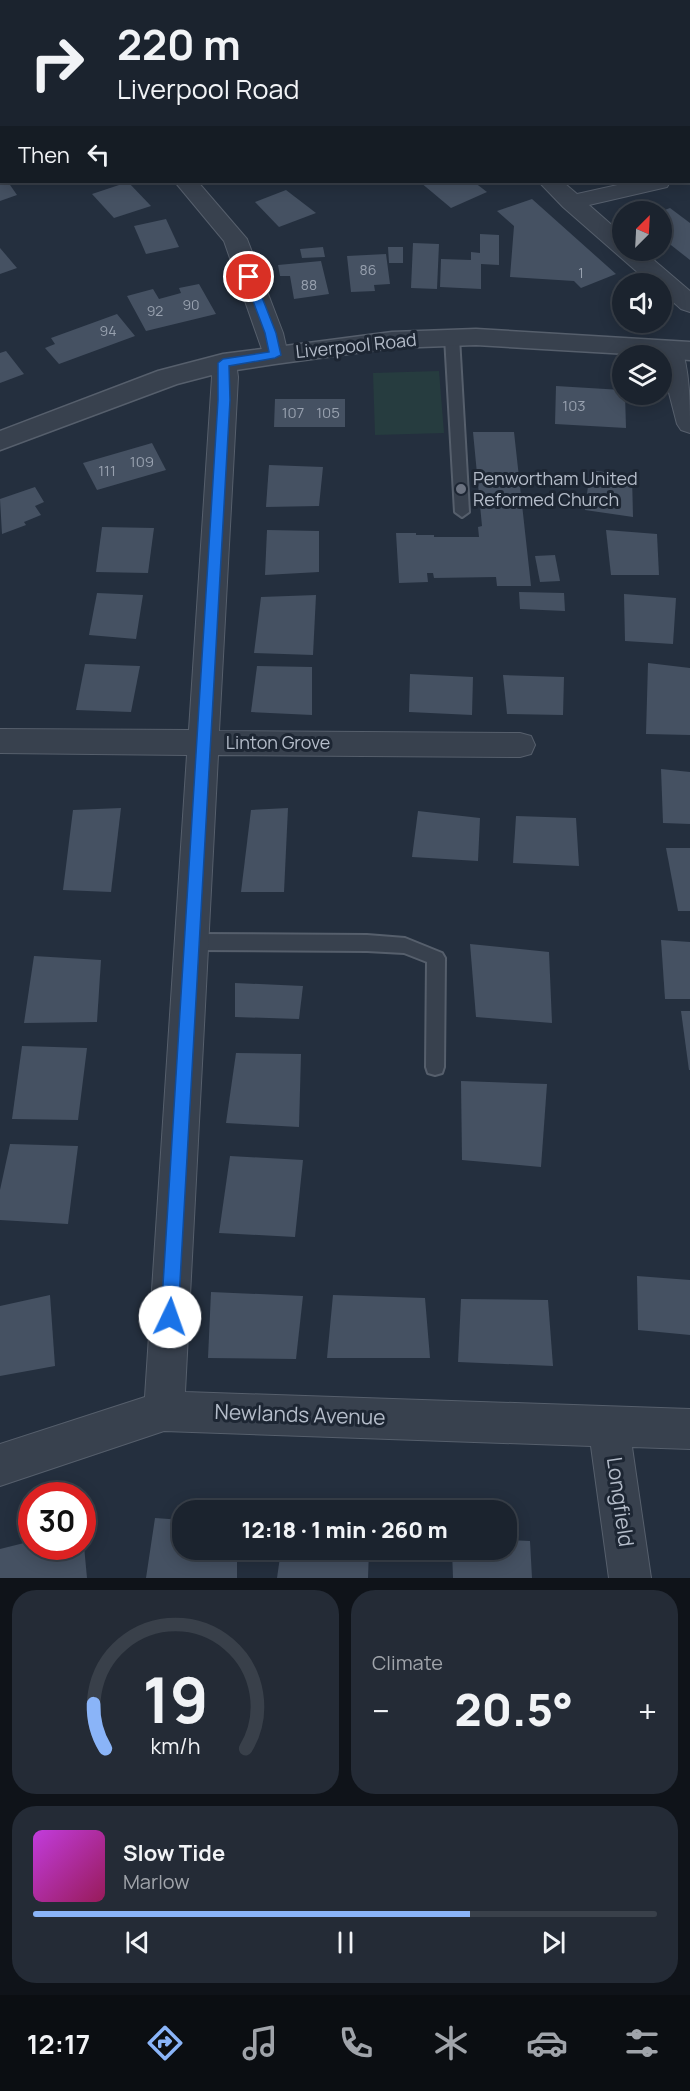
<!DOCTYPE html>
<meta charset="utf-8">
<style>
:root{--surface:#1b232e;--page:#242b36;--text:#f1f3f6;--muted:#a0a4aa;--line:#39404a;--accent:#8ab4f8}
body{margin:0;font-family:Manrope,sans-serif;background:var(--page);color:var(--text);height:100vh;display:flex;flex-direction:column;font-size:22px;white-space:nowrap}
*{box-sizing:border-box;margin:0}
p{font-size:20px;color:var(--muted)}
.icon{flex:none;width:33px;height:33px;fill:none;stroke:currentColor;stroke-width:2;stroke-linecap:round;stroke-linejoin:round}
.map{position:relative;height:1578px;overflow:hidden}
.drawer{display:flex;flex-direction:column;gap:12px;padding:12px;background:#0f1319;flex:1}
.drawer>*{flex:none}
.banner{position:absolute;left:0px;top:0px;width:690px;height:183px;box-shadow:0 3px 15px #0003,0 0 0 2px var(--line);background:#1b232e;color:var(--text);overflow:hidden}
.needle{width:39px;rotate:24deg}
.fabs{position:absolute;left:612px;top:201px;display:grid;gap:12px}
.fabs a{display:grid;place-items:center;width:60px;height:60px;border-radius:50%;background:var(--surface);box-shadow:0 3px 15px #0003,0 0 0 2px var(--line);font-size:30px}
.speed{position:absolute;left:18px;top:1482px;display:flex;gap:12px;font-size:30px;font-weight:700;text-align:center}
.speed>*{display:grid;place-content:center;width:78px;height:78px;border-radius:50%;background:var(--surface);box-shadow:0 3px 15px #0003,0 0 0 2px var(--line);line-height:1}
.speed .limit{border:9px solid #d22;background:#fff;color:#111}
.pin{position:absolute;display:grid;place-items:center;width:51px;height:51px;color:#fff;margin:-26px;border:3px solid #fff;border-radius:50%;box-shadow:0 2px 6px #0007}
.me{position:absolute;width:66px;margin:-33px;rotate:3deg;stroke-linejoin:round;filter:drop-shadow(0 0 4px #0008)}
.turn{display:flex;align-items:center;gap:21px;height:126px;padding:0 18px;font-size:27px}
.turn .icon{width:78px;height:78px;stroke-width:2.5}
.turn b{display:block;font-size:42px;line-height:51px}
.then{display:flex;align-items:center;height:57px;padding:0 18px;background:#0003;gap:12px;font-size:22px}
.big{font-size:45px;font-weight:800;line-height:1.1}
.drawer .card{flex:1;display:flex;flex-direction:column;justify-content:center;gap:9px;min-width:0;padding:0 21px;border-radius:24px;background:var(--page)}
.drawer .dial{align-items:center;gap:0}
.dial svg{height:156px;overflow:visible;fill:none;stroke:var(--line);stroke-width:7;stroke-linecap:round;text-anchor:middle}
.dial text{fill:var(--text);stroke:none}
.song{display:flex;align-items:center;gap:18px}
.cover{width:72px;height:72px;border-radius:9px;background:linear-gradient(135deg,hsl(290 70% 55%),hsl(330 70% 35%))}
.played{height:6px;border-radius:3px;background:linear-gradient(90deg,var(--accent) 70%,var(--line) 70%)}
.keys{display:flex;justify-content:space-around;direction:ltr}
.heat{display:flex;justify-content:space-between;align-items:center;font-size:33px;direction:ltr}
.drawer .tiles{flex:1;display:grid;gap:12px;grid-template-columns:1fr 1fr}
.card:last-child{grid-column:span 2}
.trip{position:absolute;left:172px;top:1500px;width:345px;height:60px;border-radius:24px;background:var(--surface);box-shadow:0 3px 15px #0003,0 0 0 2px var(--line);font-weight:800;line-height:60px;text-align:center}
.menu{display:flex;height:96px;justify-content:space-around;align-items:center;background:#0b0e12;color:var(--muted)}
.menu .icon{width:42px;height:42px}
.menu .on{color:var(--accent)}
.menu b{font-size:27px;color:var(--text)}
.map>svg:first-child{display:block}
.green{fill:#263c3f}
.building{fill:#455162}
.lines{fill:none;stroke-linecap:round;stroke-linejoin:round}
.service-casing{stroke:#565f6c;stroke-width:4}
.minor-casing{stroke:#565f6c;stroke-width:2}
.tertiary-casing{stroke:#565f6c;stroke-width:3}
.service{fill:#38414e;fill-rule:evenodd}
.minor{fill:#38414e;fill-rule:evenodd}
.tertiary{fill:#38414e;fill-rule:evenodd}
.route{fill:#1a73e8;stroke:#114b97;stroke-width:1.5}
.worship-dot{fill:#6b7280;stroke:#1d2633;stroke-width:2}
.labels{text-anchor:middle;stroke-width:6;stroke-linejoin:round;paint-order:stroke}
.far-number-label{font-size:14px;fill:#98a1af}
.number-label{font-size:15px;fill:#98a1af}
.street-label{font-size:18px;fill:#b4bcc9;stroke:#1d2633}
.poi-label{font-size:18px;fill:#b4bcc9;stroke:#1d2633;text-anchor:start}
.near-street-label{font-size:21px;fill:#b4bcc9;stroke:#1d2633}
</style>
<div class="map">
<svg width="690" height="1578" viewBox="0 0 690 1578">
<rect width="100%" height="100%" fill="#242f3e"/>
<path class="green" d="M439,371L444,433L375,435L373,373Z"/>
<g class="building">
<path d="M8,182L17,195L0,201V184Z"/>
<path d="M128,182L151,206L114,218L92,194Z"/>
<path d="M420,182H474L487,192L451,208Z"/>
<path d="M286,190L316,213L279,227L255,202Z"/>
<path d="M532,199L616,274L581,288L574,281L510,277L514,226L497,211Z"/>
<path d="M670,208L690,223V260L662,238V211Z"/>
<path d="M166,219L179,247L146,254L134,226Z"/>
<path d="M480,234L499,235V265L481,264V289L440,287L441,259L471,260V252L480,253Z"/>
<path d="M413,243L439,244L437,289L411,288Z"/>
<path d="M323,247L325,257L302,258L300,249Z"/>
<path d="M388,247H403V263H389Z"/>
<path d="M0,248L17,268L0,274Z"/>
<path d="M386,254L390,284L374,285L375,291L351,292L347,256Z"/>
<path d="M321,261L329,294L294,299L290,276H280L278,265Z"/>
<path d="M199,284L216,314L146,331L127,296L153,289L159,299L181,293L179,288Z"/>
<path d="M117,314L135,336L59,364L45,348L55,344L51,338Z"/>
<path d="M6,351L24,374L0,383V353Z"/>
<path d="M556,386L622,390V394H625L626,428L555,424Z"/>
<path d="M275,399H345V427H274Z"/>
<path d="M473,432H514L531,586H497L496,577L434,578L433,573H427L428,582L399,583L396,533H416V535H434V537H479L478,527L482,526Z"/>
<path d="M152,443L166,470L97,490L83,463Z"/>
<path d="M269,465L323,467L319,506L266,507Z"/>
<path d="M590,470L632,476L633,517L585,510Z"/>
<path d="M35,487L44,502L35,506L41,515L24,522L26,525L2,534L0,499Z"/>
<path d="M102,527L154,528L148,573L96,572Z"/>
<path d="M267,530L319,531V572L265,575Z"/>
<path d="M606,530L657,534L659,575H611Z"/>
<path d="M555,555L560,581L540,582L535,556Z"/>
<path d="M519,592L564,593L565,611L520,609Z"/>
<path d="M97,593L143,595L136,639L89,635Z"/>
<path d="M624,594L676,598L673,644L625,641Z"/>
<path d="M316,595L313,655L254,653L261,597Z"/>
<path d="M648,663L690,668V735L646,734Z"/>
<path d="M85,664L140,666L131,712L76,710Z"/>
<path d="M257,666L312,667V715L251,712Z"/>
<path d="M410,674L473,677L472,715L409,712Z"/>
<path d="M503,675L564,677L563,715L507,714Z"/>
<path d="M661,769L690,772V824L663,823Z"/>
<path d="M121,808L111,892L63,890L73,810Z"/>
<path d="M288,808L284,892H241L251,810Z"/>
<path d="M418,811L480,818L478,861L412,857Z"/>
<path d="M516,816L576,818L579,866L513,863Z"/>
<path d="M666,848H690V911H678Z"/>
<path d="M661,940L690,942V999H665Z"/>
<path d="M470,944L549,952L552,1023L476,1017Z"/>
<path d="M34,956L101,960L97,1022L24,1023Z"/>
<path d="M235,983L303,986L299,1019L235,1017Z"/>
<path d="M681,1011H690V1070H689Z"/>
<path d="M22,1046L87,1048L78,1120L12,1119Z"/>
<path d="M236,1053L301,1054L299,1127L226,1123Z"/>
<path d="M461,1081L547,1084L541,1167L462,1160Z"/>
<path d="M10,1144L78,1146L68,1224L0,1220V1190Z"/>
<path d="M230,1156L303,1160L295,1237L219,1233Z"/>
<path d="M637,1276L690,1280V1335L638,1330Z"/>
<path d="M211,1292L303,1296L296,1359L208,1358Z"/>
<path d="M50,1295L55,1366L0,1376V1306Z"/>
<path d="M333,1295L425,1298L430,1358H327Z"/>
<path d="M461,1299L548,1300L553,1366L458,1362Z"/>
<path d="M155,1518L183,1520V1550H237V1578H146Z"/>
<path d="M507,1540L530,1541L532,1578H453L452,1550H507Z"/>
<path d="M32,1541V1546H84L87,1578H0V1549Z"/>
<path d="M281,1550H369L368,1578H277Z"/>
</g>
<g class="lines">
<defs>
<g id="service">
<path d="M452,333L459,337L469,512L462,517L455,512L445,337Z"/>
<path d="M192,934L367,935L405,938L442,953L445,958L444,1067L442,1073L435,1075L428,1073L426,1067L427,962L404,953L367,951L192,950L186,947L183,942L186,937Z"/>
</g>
<g id="minor">
<path d="M369,0H389L390,2H370Z"/>
<path d="M552,0H578L551,2Z"/>
<path d="M2,145V159L0,160V146Z"/>
<path d="M690,167V181L687,182H688Z"/>
<path d="M175,182H198L247,239L283,333L288,355L284,361L275,363L266,361L224,241Z"/>
<path d="M539,182H563L577,194L631,182H670L667,187L589,205L622,234V250H642L690,291V312L681,309L662,292V284H651L563,207Z"/>
<path d="M671,342L680,344C690,369 690,405 690,433L681,430L677,424L658,350L662,344Z"/>
<path d="M223,355L232,357L236,363L238,377L219,731L520,733L531,736L535,745L531,754L520,757L218,755L185,1392L690,1409V1449L632,1447L651,1578H609L591,1446L164,1431L0,1486V1444L145,1397L187,755L0,753V729L189,730L212,377L210,363L214,357Z"/>
</g>
<path id="tertiary" d="M476,329L690,342V360L662,358V356L476,345L392,348L275,364L223,372L177,384L0,450V431L158,371L223,354L392,332Z"/>
</defs>
<use href="#service" class="service-casing"/>
<use href="#minor" class="minor-casing"/>
<use href="#tertiary" class="tertiary-casing"/>
<use href="#service" class="service"/>
<use href="#minor" class="minor"/>
<use href="#tertiary" class="tertiary"/>
</g>
<path class="route" d="M245,274H249L254,277L276,333L281,355L275,358L229,366L230,400L178,1317L176,1323L170,1326L164,1323L161,1317L218,400V363L223,359L269,352L265,333L244,277Z"/>
<circle class="worship-dot" cx="461" cy="489" r="6"/>
<g class="labels">
<g class="far-number-label">
<text x="368" y="275">86</text>
<text x="581" y="278">1</text>
<text x="309" y="290">88</text>
<text x="191" y="310">90</text>
<text x="155" y="316">92</text>
<text x="108" y="336">94</text>
</g>
<g class="number-label">
<text x="574" y="411">103</text>
<text x="293" y="418">107</text>
<text x="328" y="418">105</text>
<text x="142" y="467">109</text>
<text x="107" y="476">111</text>
</g>
<g class="street-label">
<text transform="translate(356 346) rotate(-6)" y="6">Liverpool Road</text>
<text x="278" y="749">Linton Grove</text>
</g>
<g class="poi-label">
<text x="473" y="485">Penwortham United<tspan x="473" dy="21">Reformed Church</tspan></text>
</g>
<g class="near-street-label">
<text transform="translate(300 1415) rotate(2)" y="7">Newlands Avenue</text>
<text transform="translate(620 1502) rotate(82)" y="7">Longfield</text>
</g>
</g>
</svg>
<div class="fabs">
<a><svg class="needle" viewBox="-14 -14 28 28"><path d="M0-13l5 13h-10z" fill="#e53935"/><path d="M0 13l5-13h-10z" fill="#a0a4aa"/></svg></a>
<a><svg class="icon" aria-label="sound" viewBox="0 0 24 24"><path d="M4 9h4l5-4v14l-5-4H4zM17 9q2 3 0 6"/></svg></a>
<a><svg class="icon" aria-label="layers" viewBox="0 0 24 24"><path d="M12 4l9 5-9 5-9-5zM3 14l9 5 9-5"/></svg></a>
</div>
<div class="speed"><div class="limit">30</div></div>
<div class="pin" style="left:249px;top:277px;background:#d93025"><svg class="icon" aria-label="arrive" viewBox="0 0 24 24"><path d="M6 21V4h12l-3 4 3 4H6"/></svg></div>
<svg class="me" style="left:170px;top:1317px" viewBox="-20 -20 40 40"><circle r="19" fill="#fff"/><path d="M0-13L10 11 0 6-10 11z" fill="#1a73e8"/></svg>
<div class="trip">12:18 · 1 min · 260 m</div>
<div class="banner">
<div class="turn"><svg class="icon" aria-label="right" viewBox="0 0 24 24"><path d="M7 20v-9h11M14 6l5 5-5 5"/></svg><div><b>220 m</b>Liverpool Road</div></div>
<div class="then">Then<svg class="icon" aria-label="left" viewBox="0 0 24 24"><path d="M17 20v-9H6M10 6l-5 5 5 5"/></svg></div>
</div>
</div>
<section class="drawer">
<div class="tiles">
<div class="card dial"><svg viewBox="0 0 100 80">
<path d="M14 69A42 42 0 1 1 86 69"/>
<path d="M14 69A42 42 0 0 1 8 46" stroke="#8ab4f8"/>
<text x="50" y="56" font-size="32" font-weight="700">19</text>
<text x="50" y="72" font-size="11">km/h</text>
</svg></div>
<div class="card"><p>Climate</p>
<div class="heat"><a>−</a><b class="big">20.5°</b><a>+</a></div>
</div>
<div class="card">
<div class="song"><i class="cover"></i><div><b>Slow Tide</b><p>Marlow</p></div></div>
<div class="played"></div>
<div class="keys"><svg class="icon" aria-label="previous" viewBox="0 0 24 24"><path d="M18 5L8 12l10 7zM5 5v14"/></svg><svg class="icon" aria-label="pause" viewBox="0 0 24 24"><path d="M8 5v14M16 5v14"/></svg><svg class="icon" aria-label="next" viewBox="0 0 24 24"><path d="M6 5l10 7-10 7zM19 5v14"/></svg></div>
</div>
</div>
</section>
<nav class="menu">
<b>12:17</b>
<svg class="icon on" aria-label="directions" viewBox="0 0 24 24"><path d="M12 3l9 9-9 9-9-9zM9 14v-3h6M13 9l2 2-2 2"/></svg>
<svg class="icon" aria-label="music" viewBox="0 0 24 24"><path d="M9 18V5l10-2v13"/><circle cx="6" cy="18" r="3"/><circle cx="16" cy="16" r="3"/></svg>
<svg class="icon" aria-label="phone" viewBox="0 0 24 24"><path d="M5 4h4l2 5-3 2q2 4 5 5l2-3 5 2v4C11 20 4 13 5 4z"/></svg>
<svg class="icon" aria-label="climate" viewBox="0 0 24 24"><path d="M12 3v18M4 7l16 10M4 17L20 7"/></svg>
<svg class="icon" aria-label="car" viewBox="0 0 24 24"><path d="M5 17H2v-5l4-1 3-4h7l3 4 3 1v5h-3M9 17h6M6 11h13"/><circle cx="7" cy="17" r="2"/><circle cx="17" cy="17" r="2"/></svg>
<svg class="icon" aria-label="filters" viewBox="0 0 24 24"><path d="M4 7h16M4 17h16"/><circle cx="9" cy="7" r="2"/><circle cx="15" cy="17" r="2"/></svg>
</nav>
